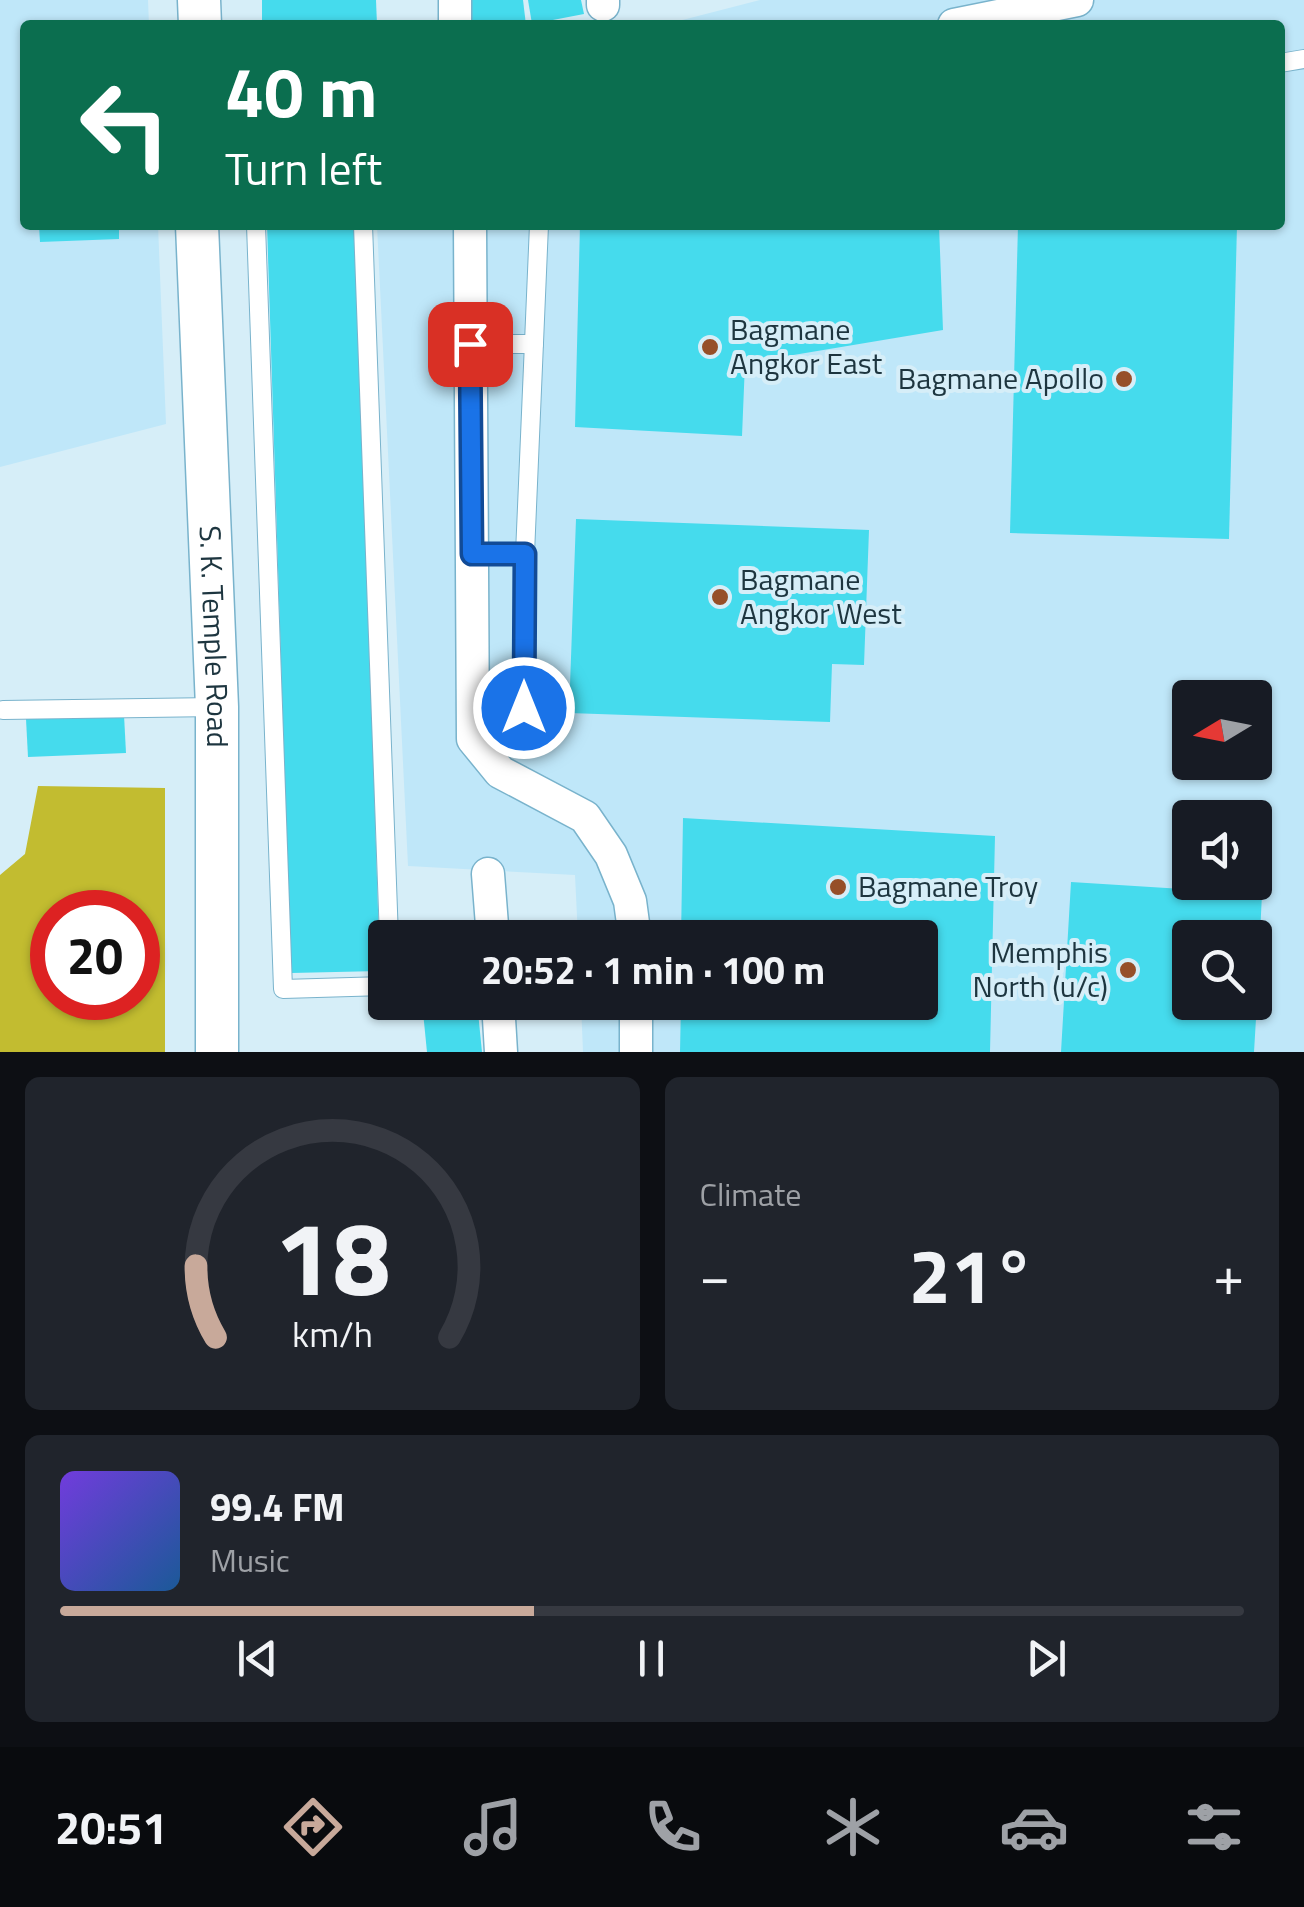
<!DOCTYPE html>
<meta charset="utf-8">
<style>
:root{--surface:#171b24;--page:#20242c;--text:#f1f3f6;--muted:#9ea1a6;--line:#363941;--accent:#c8a99a}
body{margin:0;font-family:"Titillium Web",sans-serif;background:var(--page);color:var(--text);height:100vh;display:flex;flex-direction:column;font-size:38px;white-space:nowrap}
*{box-sizing:border-box;margin:0}
p{font-size:32px;color:var(--muted)}
.icon{flex:none;width:55px;height:55px;fill:none;stroke:currentColor;stroke-width:2;stroke-linecap:round;stroke-linejoin:round}
.map{position:relative;height:1052px;overflow:hidden}
.drawer{display:flex;flex-direction:column;gap:25px;padding:25px;background:#0d0f14;flex:1}
.drawer>*{flex:none}
.guide{position:absolute;left:20px;top:20px;width:1265px;height:210px;border-radius:10px;box-shadow:0 2px 8px #0004;background:#0b6e4f;color:#fff;overflow:hidden}
.needle{width:65px;rotate:260deg}
.tools{position:absolute;left:1172px;top:680px;display:grid;gap:20px}
.tools a{display:grid;place-items:center;width:100px;height:100px;border-radius:10px;background:var(--surface);box-shadow:0 2px 8px #0004;font-size:50px}
.speed{position:absolute;left:30px;top:890px;display:flex;gap:20px;font-size:50px;font-weight:700;text-align:center}
.speed>*{display:grid;place-content:center;width:130px;height:130px;border-radius:50%;background:var(--surface);box-shadow:0 2px 8px #0004;line-height:1}
.speed .limit{border:15px solid #d22;background:#fff;color:#111}
.pin{position:absolute;display:grid;place-items:center;width:85px;height:85px;color:#fff;margin:-42px;border-radius:20px;box-shadow:0 5px 15px #0006}
.me{position:absolute;width:110px;margin:-55px;rotate:0deg;stroke-linejoin:round;filter:drop-shadow(0 0 8px #0008)}
.turn{display:flex;align-items:center;gap:35px;height:210px;padding:0 40px;font-size:45px}
.turn .icon{width:130px;height:130px;stroke-width:2.5}
.turn b{display:block;font-size:70px;line-height:85px}
.big{font-size:75px;font-weight:700;line-height:1.1}
.drawer .card{flex:1;display:flex;flex-direction:column;justify-content:center;gap:15px;min-width:0;padding:0 35px;border-radius:15px;background:var(--page)}
.drawer .dial{align-items:center;gap:0}
.dial svg{height:260px;overflow:visible;fill:none;stroke:var(--line);stroke-width:7;stroke-linecap:round;text-anchor:middle}
.dial text{fill:var(--text);stroke:none}
.song{display:flex;align-items:center;gap:30px}
.cover{width:120px;height:120px;border-radius:15px;background:linear-gradient(135deg,hsl(260 70% 55%),hsl(210 70% 35%))}
.played{height:10px;border-radius:5px;background:linear-gradient(90deg,var(--accent) 40%,var(--line) 40%)}
.keys{display:flex;justify-content:space-around;direction:ltr}
.heat{display:flex;justify-content:space-between;align-items:center;font-size:55px;direction:ltr}
.drawer .tiles{flex:1;display:grid;gap:25px;grid-template-columns:1fr 1fr}
.card:last-child{grid-column:span 2}
.trip{position:absolute;left:368px;top:920px;width:570px;height:100px;border-radius:10px;background:var(--surface);box-shadow:0 2px 8px #0004;font-weight:700;line-height:100px;text-align:center}
.tabs{display:flex;height:160px;justify-content:space-around;align-items:center;background:#090b0e;color:var(--muted)}
.tabs .icon{width:70px;height:70px}
.tabs .on{color:var(--accent)}
.tabs b{font-size:45px;color:var(--text)}
.map>svg:first-child{display:block}
.built{fill:#bfe7f9;fill-rule:evenodd}
.green{fill:#c2bc30;fill-rule:evenodd}
.building{fill:#45dbed}
.lines{fill:none;stroke-linecap:round;stroke-linejoin:round}
.service-casing{stroke:#79b3cc;stroke-width:20}
.minor-casing{stroke:#79b3cc;stroke-width:35}
.tertiary-casing{stroke:#79b3cc;stroke-width:45}
.service{stroke:#fff;stroke-width:18}
.minor{stroke:#fff;stroke-width:32}
.tertiary{stroke:#fff;stroke-width:42}
.route-casing{stroke:#114b97;stroke-width:25}
.route{stroke:#1a73e8;stroke-width:18}
.poi-dot{fill:#964f29;stroke:#d6eef8;stroke-width:4}
.labels{text-anchor:middle;stroke-width:8;stroke-linejoin:round;paint-order:stroke}
.poi-label{font-size:30px;fill:#1d353f;stroke:#d6eef8;text-anchor:start}
.street-label{font-size:30px;fill:#1d353f;stroke:#d6eef8}
</style>
<div class="map">
<svg width="1304" height="1052" viewBox="0 0 1304 1052">
<rect width="100%" height="100%" fill="#d6eef8"/>
<g class="built">
<path d="M0,0H148L149,25H25V225H158L166,424L0,467Z"/>
<path d="M760,0H1304V1052H583L581,1003L920,1002V938L578,937L575,875L408,866L377,225H1280V25H663ZM1190,698H1255V762H1190ZM1190,818H1255V882H1190ZM1190,938H1255V1002H1190Z"/>
</g>
<path class="green" d="M38,786L165,788V1052H0V875L25,854ZM52,912H138V998H52Z"/>
<g class="building">
<path d="M262,0H376L377,25H262Z"/>
<path d="M462,0H523L526,25H465Z"/>
<path d="M528,0H581L584,14L532,24Z"/>
<path d="M39,225H119V239L40,242Z"/>
<path d="M267,225H356L380,971L291,973Z"/>
<path d="M580,225H939L943,330L745,363L742,436L575,427Z"/>
<path d="M1018,225H1237L1229,539L1010,533Z"/>
<path d="M576,519L869,530L864,665L832,664L830,722L569,713Z"/>
<path d="M124,715L126,753L28,757L26,719Z"/>
<path d="M683,818L995,836L990,1052H680L681,1002H920V938H681Z"/>
<path d="M1071,882L1262,894L1258,975L1255,938H1190V1002H1257L1254,1052H1061Z"/>
<path d="M422,1002H477L482,1052H427Z"/>
</g>
<g class="lines">
<defs>
<g id="service">
<path d="M1280,63L1304,59"/>
<path d="M256,225L283,989L385,986"/>
<path d="M363,225L389,938"/>
<path d="M471,344H534"/>
<path d="M472,554H525"/>
<path d="M524,708L525,554L539,225"/>
<path d="M3,710L216,707"/>
</g>
<g id="minor">
<path d="M603,0V5"/>
<path d="M455,25V0"/>
<path d="M954,25L1077,0"/>
<path d="M470,225L473,739L500,772L585,817L611,855L630,901L635,938"/>
<path d="M488,874L493,938"/>
<path d="M498,1002L501,1052"/>
<path d="M636,1052V1002"/>
</g>
<g id="tertiary">
<path d="M199,0L200,25"/>
<path id="s1" d="M197,225L217,707V1052"/>
</g>
</defs>
<use href="#service" class="service-casing"/>
<use href="#minor" class="minor-casing"/>
<use href="#tertiary" class="tertiary-casing"/>
<use href="#service" class="service"/>
<use href="#minor" class="minor"/>
<use href="#tertiary" class="tertiary"/>
</g>
<g class="lines">
<defs>
<path id="route" d="M470,344L472,554H525L524,708"/>
</defs>
<use href="#route" class="route-casing"/>
<use href="#route" class="route"/>
</g>
<g class="poi-dot">
<circle cx="710" cy="347" r="10"/>
<circle cx="1124" cy="379" r="10"/>
<circle cx="720" cy="597" r="10"/>
<circle cx="838" cy="887" r="10"/>
<circle cx="1128" cy="970" r="10"/>
</g>
<g class="labels">
<g class="poi-label">
<text x="730" y="340">Bagmane<tspan x="730" dy="34">Angkor East</tspan></text>
<text x="1104" y="389" text-anchor="end">Bagmane Apollo</text>
<text x="740" y="590">Bagmane<tspan x="740" dy="34">Angkor West</tspan></text>
<text x="858" y="897">Bagmane Troy</text>
<text x="1108" y="963" text-anchor="end">Memphis<tspan x="1108" dy="34">North (u/c)</tspan></text>
</g>
<g class="street-label">
<text dy="10" stroke="none"><textPath href="#s1" startOffset="412">S. K. Temple Road</textPath></text>
</g>
</g>
</svg>
<div class="tools">
<a><svg class="needle" viewBox="-14 -14 28 28"><path d="M0-13l5 13h-10z" fill="#e53935"/><path d="M0 13l5-13h-10z" fill="#9ea1a6"/></svg></a>
<a><svg class="icon" aria-label="sound" viewBox="0 0 24 24"><path d="M4 9h4l5-4v14l-5-4H4zM17 9q2 3 0 6"/></svg></a>
<a><svg class="icon" aria-label="search" viewBox="0 0 24 24"><circle cx="10" cy="10" r="6"/><path d="M15 15l6 6"/></svg></a>
</div>
<div class="speed"><div class="limit">20</div></div>
<div class="pin" style="left:470px;top:344px;background:#d93025"><svg class="icon" aria-label="arrive" viewBox="0 0 24 24"><path d="M6 21V4h12l-3 4 3 4H6"/></svg></div>
<svg class="me" style="left:524px;top:708px" viewBox="-20 -20 40 40"><circle r="17" fill="#1a73e8" stroke="#fff" stroke-width="3"/><path d="M0-11L8 9 0 5-8 9z" fill="#fff"/></svg>
<div class="trip">20:52 · 1 min · 100 m</div>
<div class="guide">
<div class="turn"><svg class="icon" aria-label="left" viewBox="0 0 24 24"><path d="M17 20v-9H6M10 6l-5 5 5 5"/></svg><div><b>40 m</b>Turn left</div></div>
</div>
</div>
<section class="drawer">
<div class="tiles">
<div class="card dial"><svg viewBox="0 0 100 80">
<path d="M14 69A42 42 0 1 1 86 69"/>
<path d="M14 69A42 42 0 0 1 8 47" stroke="#c8a99a"/>
<text x="50" y="56" font-size="32" font-weight="700">18</text>
<text x="50" y="72" font-size="11">km/h</text>
</svg></div>
<div class="card"><p>Climate</p>
<div class="heat"><a>−</a><b class="big">21°</b><a>+</a></div>
</div>
<div class="card">
<div class="song"><i class="cover"></i><div><b>99.4 FM</b><p>Music</p></div></div>
<div class="played"></div>
<div class="keys"><svg class="icon" aria-label="previous" viewBox="0 0 24 24"><path d="M18 5L8 12l10 7zM5 5v14"/></svg><svg class="icon" aria-label="pause" viewBox="0 0 24 24"><path d="M8 5v14M16 5v14"/></svg><svg class="icon" aria-label="next" viewBox="0 0 24 24"><path d="M6 5l10 7-10 7zM19 5v14"/></svg></div>
</div>
</div>
</section>
<nav class="tabs">
<b>20:51</b>
<svg class="icon on" aria-label="directions" viewBox="0 0 24 24"><path d="M12 3l9 9-9 9-9-9zM9 14v-3h6M13 9l2 2-2 2"/></svg>
<svg class="icon" aria-label="music" viewBox="0 0 24 24"><path d="M9 18V5l10-2v13"/><circle cx="6" cy="18" r="3"/><circle cx="16" cy="16" r="3"/></svg>
<svg class="icon" aria-label="phone" viewBox="0 0 24 24"><path d="M5 4h4l2 5-3 2q2 4 5 5l2-3 5 2v4C11 20 4 13 5 4z"/></svg>
<svg class="icon" aria-label="climate" viewBox="0 0 24 24"><path d="M12 3v18M4 7l16 10M4 17L20 7"/></svg>
<svg class="icon" aria-label="car" viewBox="0 0 24 24"><path d="M5 17H2v-5l4-1 3-4h7l3 4 3 1v5h-3M9 17h6M6 11h13"/><circle cx="7" cy="17" r="2"/><circle cx="17" cy="17" r="2"/></svg>
<svg class="icon" aria-label="filters" viewBox="0 0 24 24"><path d="M4 7h16M4 17h16"/><circle cx="9" cy="7" r="2"/><circle cx="15" cy="17" r="2"/></svg>
</nav>
